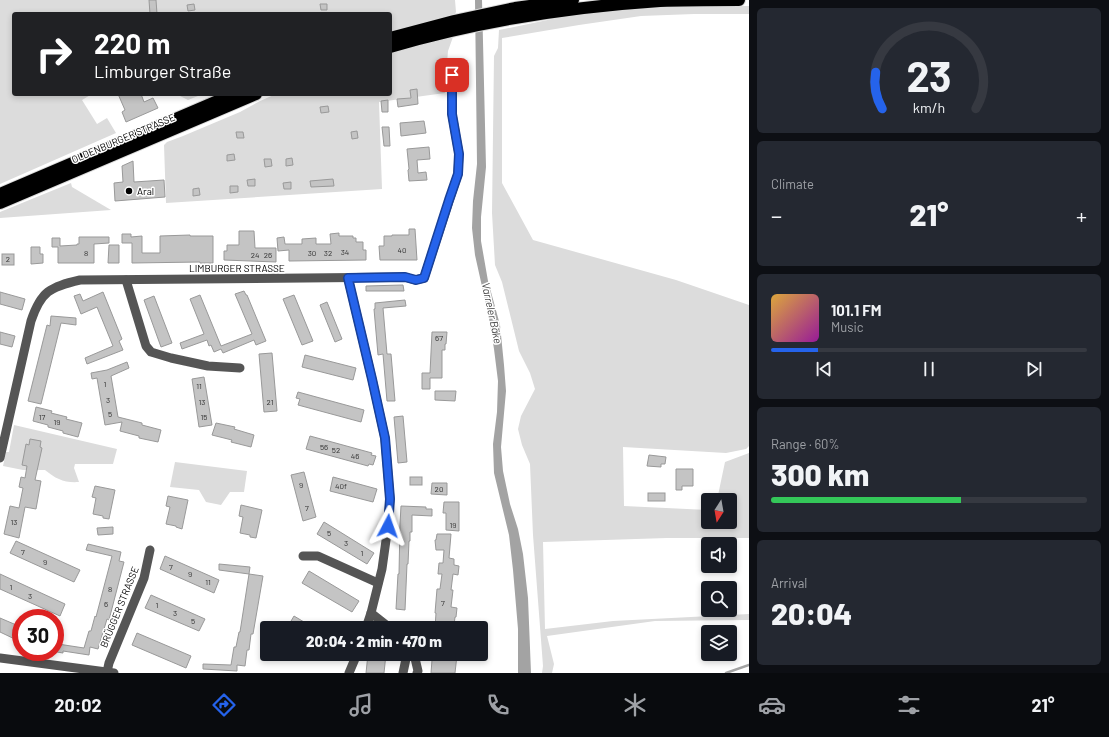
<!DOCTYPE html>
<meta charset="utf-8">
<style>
:root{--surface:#171b24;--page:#242831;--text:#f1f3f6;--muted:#9ea1a6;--line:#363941;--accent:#2563eb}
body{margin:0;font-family:Barlow,sans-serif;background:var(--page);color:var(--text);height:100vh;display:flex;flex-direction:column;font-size:15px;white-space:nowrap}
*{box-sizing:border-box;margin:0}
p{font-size:13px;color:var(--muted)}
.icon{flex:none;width:22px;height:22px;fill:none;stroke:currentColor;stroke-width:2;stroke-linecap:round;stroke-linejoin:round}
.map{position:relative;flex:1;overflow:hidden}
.sheet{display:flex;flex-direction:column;gap:8px;padding:8px;background:#0d0f14;width:360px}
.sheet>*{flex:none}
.hud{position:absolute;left:12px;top:12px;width:380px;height:84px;border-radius:4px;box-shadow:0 2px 6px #0003;background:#202124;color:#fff;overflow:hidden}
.needle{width:26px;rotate:191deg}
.controls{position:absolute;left:701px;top:493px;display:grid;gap:8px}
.controls a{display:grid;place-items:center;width:36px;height:36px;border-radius:4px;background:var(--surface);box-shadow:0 2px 6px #0003;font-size:20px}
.speed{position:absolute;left:12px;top:609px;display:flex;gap:8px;font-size:20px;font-weight:700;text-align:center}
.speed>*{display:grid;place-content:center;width:52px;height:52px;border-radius:50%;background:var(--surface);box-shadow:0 2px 6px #0003;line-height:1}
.speed .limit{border:6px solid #d22;background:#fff;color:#111}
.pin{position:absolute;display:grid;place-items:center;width:34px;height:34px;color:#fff;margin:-17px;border-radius:8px;box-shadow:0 2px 6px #0006}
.me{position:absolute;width:44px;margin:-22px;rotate:4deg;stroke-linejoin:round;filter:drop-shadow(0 0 3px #0008)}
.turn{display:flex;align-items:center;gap:14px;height:84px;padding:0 16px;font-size:18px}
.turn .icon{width:52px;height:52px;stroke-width:2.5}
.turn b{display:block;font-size:28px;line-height:34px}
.big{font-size:30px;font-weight:800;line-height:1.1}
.sheet .card{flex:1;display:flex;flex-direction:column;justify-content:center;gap:6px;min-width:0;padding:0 14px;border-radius:6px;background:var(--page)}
.sheet .dial{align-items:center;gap:0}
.dial svg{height:104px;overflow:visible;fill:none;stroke:var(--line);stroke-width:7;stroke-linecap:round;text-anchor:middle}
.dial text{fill:var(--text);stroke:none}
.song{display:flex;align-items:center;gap:12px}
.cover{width:48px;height:48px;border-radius:6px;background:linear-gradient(135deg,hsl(40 70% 55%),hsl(300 70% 35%))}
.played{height:4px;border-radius:2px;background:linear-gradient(90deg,var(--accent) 15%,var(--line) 15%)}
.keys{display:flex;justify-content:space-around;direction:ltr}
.heat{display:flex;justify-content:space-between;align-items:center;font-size:22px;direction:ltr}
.charge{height:6px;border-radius:3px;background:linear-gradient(90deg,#34c759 60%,var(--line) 0)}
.trip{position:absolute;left:260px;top:621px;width:228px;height:40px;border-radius:4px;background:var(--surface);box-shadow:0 2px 6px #0003;font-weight:800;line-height:40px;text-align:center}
.tabs{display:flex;height:64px;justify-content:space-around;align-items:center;background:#090b0e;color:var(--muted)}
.tabs .icon{width:28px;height:28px}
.tabs .active{color:var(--accent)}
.tabs b{font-size:18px;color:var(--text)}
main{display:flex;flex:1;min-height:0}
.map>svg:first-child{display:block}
.green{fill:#dcdcdc}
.water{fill:#a3a3a3}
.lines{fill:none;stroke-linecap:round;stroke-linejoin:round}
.stream{stroke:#a3a3a3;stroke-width:2.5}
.building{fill:#c4c4c4;stroke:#999}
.highway-casing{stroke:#dbdbdb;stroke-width:14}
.minor{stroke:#555;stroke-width:9}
.highway{stroke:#000;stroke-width:12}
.route-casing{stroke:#184099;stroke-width:10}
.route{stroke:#2563eb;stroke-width:7}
.poi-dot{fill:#000;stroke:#fff;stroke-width:1.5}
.labels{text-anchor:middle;stroke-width:3;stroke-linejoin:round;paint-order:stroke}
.number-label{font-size:8px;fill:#313131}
.street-label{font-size:10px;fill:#000;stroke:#fff}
.poi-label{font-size:10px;fill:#000;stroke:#fff;text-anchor:start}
.water-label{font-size:11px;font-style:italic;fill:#444;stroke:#fff}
</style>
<main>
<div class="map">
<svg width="749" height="673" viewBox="0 0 749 673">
<rect width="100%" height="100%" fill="#fff"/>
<g class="green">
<path d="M0,0H455L456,12L455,14L418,24L390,33V14H14V94H92L82,100L97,124L107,118L116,133L0,184Z"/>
<path d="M683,6H749V14H694L641,16L579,25L502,38V183L533,240L676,280L749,305V446L746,449L726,453L623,447L624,506L708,510V522H730V500H717L725,462L749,453V538H667L543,542L545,629L613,621L749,614V620L655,621L547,636L554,664L552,673H542L543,666L533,535L530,464L522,445L518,429L521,416L535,389L530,373L519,351L502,282L495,265L492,213L494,56L498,48L499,30L576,14Z"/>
<path d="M453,37L448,51L447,63L442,65L445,93L379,102L382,189L166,203L164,145L167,142L183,136L240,112L260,101L276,94H390V53L414,46Z"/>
<path d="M176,94H203L188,100Z"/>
<path d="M71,183L72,187L111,210L0,218V212Z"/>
<path d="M14,425L117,449L113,464H75L74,468L79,482C64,483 56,479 45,470H23L3,466L6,452H9Z"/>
<path d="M175,462L247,471L244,492H230L221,505L206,502L199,490L170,487Z"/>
</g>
<path class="water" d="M475,0H482L486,167L481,217V241L488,281L500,325L504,365L506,391L501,447L503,471L510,504L518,529L523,554L528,598L531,673H518V629L513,570L509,535L494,473L493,444L497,412L498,381L494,349L489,318L475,255L472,228L473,201L477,164Z"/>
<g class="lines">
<path class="stream" d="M726,673L749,665"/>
</g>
<g class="building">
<path d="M149,0H156L157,14H150Z"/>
<path d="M194,4L195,10L188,11L187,5Z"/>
<path d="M320,4H327V10H321Z"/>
<path d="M417,89L418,104L398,107L397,99L411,98L410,90Z"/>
<path d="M118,94H141L144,102L153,98L158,108L126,122L122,112L125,110Z"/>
<path d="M388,100V112H382L381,101Z"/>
<path d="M328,106L329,112L321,113L320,107Z"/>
<path d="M424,121L426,133L401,136L400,123Z"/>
<path d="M382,127H389L390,146H384Z"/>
<path d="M357,131L358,138L352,139L351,132Z"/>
<path d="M236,132H243L244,138H237Z"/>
<path d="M429,147L430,159L417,160L418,173L426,172L427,180L409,181L408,170L409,169L407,149Z"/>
<path d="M234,154L235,160L227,161V155Z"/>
<path d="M292,158L293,165L286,166V159Z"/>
<path d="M264,159H271L272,166L265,167Z"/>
<path d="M133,161L134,182L164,180L165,197L115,201L114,183L123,182L122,166Z"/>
<path d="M255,179V186H248L247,180Z"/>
<path d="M333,179L334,186L311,187L310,181Z"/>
<path d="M291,182V189H284L283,183Z"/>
<path d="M230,186H238V192L230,193Z"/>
<path d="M199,188L200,195L193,196V189Z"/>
<path d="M409,229H415L417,260H380L379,246H384V236H392V235H409Z"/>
<path d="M239,231H254L255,248H276V262L224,260V251H227V245H239Z"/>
<path d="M339,233V236H353V238H356V242H363V250H366V260L289,261V250L278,251L277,238L284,237L285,244H302V239L316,238V244H331L330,234Z"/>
<path d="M122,234H131V237L142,236V253H160V236L190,235V236H213V263H200V262L132,263V243H122Z"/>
<path d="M79,237H109V243L94,244V263H58V247H52V238H60V246L77,245V244H79Z"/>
<path d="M109,245H119V263H108Z"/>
<path d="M31,247H40V254H43V263L31,264Z"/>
<rect x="2" y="254" width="12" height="11"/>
<path d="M403,285L404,291H366V286Z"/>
<path d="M244,291L246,295H247L266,341L256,345L254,340L223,353L221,349L214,352L211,345L209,346L207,340L182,349L180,343L204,334L190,299L200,295L221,346L252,334L235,294Z"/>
<path d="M0,292L25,299L22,310L0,304Z"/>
<path d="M103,292L122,339L119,341L123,350L87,364L85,358L113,346L97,307L81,314L74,296L80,294L83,301Z"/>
<path d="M294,295L313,341L302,345L283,299Z"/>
<path d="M154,296L172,343L161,347L144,300Z"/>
<path d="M405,300L406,306L383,308L387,354H391L395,401H387L383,354L378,355L374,309H375V303Z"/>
<path d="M327,302L342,339L335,342L320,305Z"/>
<path d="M51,316L76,318V325L61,323L41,404L28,401L47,325L50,326Z"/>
<path d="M0,332L15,336L12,347L0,344Z"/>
<path d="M432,332H447L446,344H445V350H442V378H430V389H422V373H430Z"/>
<path d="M272,353L277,411L264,412L259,354Z"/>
<path d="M305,355L356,368L353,380L302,367Z"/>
<path d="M127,362L129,368L111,376L118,417L142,423V425L161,430L158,442L139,438V436L120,431L122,422L105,425L97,378L92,379L91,373L107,370Z"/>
<path d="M204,377L212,425L199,427L192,379Z"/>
<path d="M435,391H456L455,401L435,400Z"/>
<path d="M298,392L364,410L361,422L298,405L300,399L296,398Z"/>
<path d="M36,407L52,411L51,413L67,417L66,419L82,423L78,437L63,433V431L48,427V425L33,421Z"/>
<path d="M403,416L407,462L398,463L394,417Z"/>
<path d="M216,423L235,427L234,429L254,435L251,447L231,442L232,440L212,435Z"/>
<path d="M310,436L372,453L371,455L376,456L373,465L369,464L368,466L306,449Z"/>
<path d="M30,439L41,441L40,447L42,448L35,480L41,481L36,509L25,507L19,538L4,534L10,506L19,508L23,488L19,487L21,477L25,478L27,466L22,465L26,444L29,445Z"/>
<path d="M649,455L666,457L665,464H661V467L647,466Z"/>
<path d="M676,469H693V486H682V490H676Z"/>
<path d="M304,472L316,517L303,521L291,475Z"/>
<path d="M333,477L377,489L373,502L330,491Z"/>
<rect x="410" y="477" width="12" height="8"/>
<path d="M432,483H447V495L431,494Z"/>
<path d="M95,486L115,490L109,519L103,518V516L93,514L96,498L92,497Z"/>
<rect x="648" y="493" width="17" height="8"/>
<path d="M168,496L188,500L182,529L176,527V526L166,524L170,507L166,506Z"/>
<path d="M444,502H459V531L446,530V513H443Z"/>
<path d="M241,505L262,510L256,538L250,537V535L240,533L243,517L239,516Z"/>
<path d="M401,506L426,507V509H432V516L412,515V532H410V541H409L408,564H407L405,610L396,609L398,574H399L400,524Z"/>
<path d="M324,522L374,553L367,564L317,534Z"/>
<path d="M113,527V534L98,535L97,528Z"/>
<path d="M437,534H451L449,558L454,559V565L459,566L458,575L453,574L451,590H453L451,607L457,608L456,617H455L454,625H447V628H435L436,613H435L437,589H440L442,574H438L439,563H443L444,550H436L435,540H436Z"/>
<path d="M16,541L80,570L74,582L10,553Z"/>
<path d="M88,544L121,552L119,561L124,562L109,620L107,619L98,649L90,647L89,655L63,651V653L57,652L58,644L84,648L89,631H91L95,616L96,617L112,556L86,550Z"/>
<path d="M165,556L219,580L214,593L160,569Z"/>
<path d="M219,564L250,567L249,574L219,570Z"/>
<path d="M309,571L359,601L352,612L302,583Z"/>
<path d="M0,574L65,604L60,616L0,589Z"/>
<path d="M249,574L263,576L253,634H251L249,650H247L245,666L237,665V671L203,669V664L231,665L234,647H236L239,632H240Z"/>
<path d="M151,595L205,619L199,631L145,608Z"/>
<path d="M294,616L314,628H287Z"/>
<path d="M0,618L21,627V642L0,632Z"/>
<path d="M137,633L191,656L186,668L132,645Z"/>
<path d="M368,654H386L384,673H366Z"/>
<path d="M428,654L457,655L455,673H431L432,660H427Z"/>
</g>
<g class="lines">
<defs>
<g id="highway">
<path d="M390,38L454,21L515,8L573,0"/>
<path d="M390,47C478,21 568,7 660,1C686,0 713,0 739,0"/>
<path d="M0,194L234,94"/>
<path d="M0,203L256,94"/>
</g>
</defs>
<use href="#highway" class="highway-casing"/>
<g class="minor">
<path d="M348,278L372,379L385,438L390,499L388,526L382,569L371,613L366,628"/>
<path d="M126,280L146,346L151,352L171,358L208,366L240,368"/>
<path d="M0,458L31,321C41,291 50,287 80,280L405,277L415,280L424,278L449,201L458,174L459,154L452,114V75L451,69"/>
<path d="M303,556H318L378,583"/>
<path d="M371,613L390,628"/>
<path d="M414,654L418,671L417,673"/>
<path d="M0,658L114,673"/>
<path d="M107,672L109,663L144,578L150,550"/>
<path d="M349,673L357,654"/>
<path d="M403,673L407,654"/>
</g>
<use href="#highway" class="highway"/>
</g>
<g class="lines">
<defs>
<path id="route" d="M388,526L390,499L385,438L372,379L348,278L405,277L416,280L424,278L449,200L458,174L459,154L452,114V75"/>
</defs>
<use href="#route" class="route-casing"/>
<use href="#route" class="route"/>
</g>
<circle class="poi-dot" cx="129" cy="191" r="4"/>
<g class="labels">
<g class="number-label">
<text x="402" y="253">40</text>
<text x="345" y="255">34</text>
<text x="86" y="256">8</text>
<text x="312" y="256">30</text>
<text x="328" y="256">32</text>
<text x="255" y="258">24</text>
<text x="268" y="258">26</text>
<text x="8" y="262">2</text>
<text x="439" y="341">67</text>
<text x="105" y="387">1</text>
<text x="199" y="389">11</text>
<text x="108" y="403">3</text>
<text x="202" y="405">13</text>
<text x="270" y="405">21</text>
<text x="110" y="417">5</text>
<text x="42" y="420">17</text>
<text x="204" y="420">15</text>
<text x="57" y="425">19</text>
<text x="324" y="450">56</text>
<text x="336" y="453">52</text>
<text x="355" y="459">46</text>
<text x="301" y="488">9</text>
<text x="341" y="489">40f</text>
<text x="439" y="492">20</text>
<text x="307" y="511">7</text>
<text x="14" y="525">13</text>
<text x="453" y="528">19</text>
<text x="329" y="536">5</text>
<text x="346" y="546">3</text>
<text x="23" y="555">7</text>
<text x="362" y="556">1</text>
<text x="45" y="565">9</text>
<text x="171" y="570">7</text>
<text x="190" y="577">9</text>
<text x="208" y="585">11</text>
<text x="11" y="590">1</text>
<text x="110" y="592">8</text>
<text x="30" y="599">3</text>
<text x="443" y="606">7</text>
<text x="106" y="607">6</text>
<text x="157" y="608">1</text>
<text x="175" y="616">3</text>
<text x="193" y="624">5</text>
</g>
<g class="street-label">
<text transform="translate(123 138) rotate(-23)" y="4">OLDENBURGER STRASSE</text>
<text x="237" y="272">LIMBURGER STRASSE</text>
<text transform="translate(119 607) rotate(-68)" y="4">BRÜGGER STRASSE</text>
</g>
<g class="poi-label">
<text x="137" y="195">Aral</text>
</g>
<g class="water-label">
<text transform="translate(492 313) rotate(78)" y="4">Varreler Bäke</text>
</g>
</g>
</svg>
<div class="controls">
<a><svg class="needle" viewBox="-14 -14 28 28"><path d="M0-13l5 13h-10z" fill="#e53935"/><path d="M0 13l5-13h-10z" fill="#9ea1a6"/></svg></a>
<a><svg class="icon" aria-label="sound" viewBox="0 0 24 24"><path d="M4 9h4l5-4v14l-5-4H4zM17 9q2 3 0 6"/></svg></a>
<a><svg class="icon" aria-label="search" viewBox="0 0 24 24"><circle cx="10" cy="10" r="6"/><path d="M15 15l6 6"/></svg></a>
<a><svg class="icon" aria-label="layers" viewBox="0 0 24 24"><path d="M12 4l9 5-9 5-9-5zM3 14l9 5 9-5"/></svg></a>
</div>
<div class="speed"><div class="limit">30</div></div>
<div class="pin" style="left:452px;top:75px;background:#d93025"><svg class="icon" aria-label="arrive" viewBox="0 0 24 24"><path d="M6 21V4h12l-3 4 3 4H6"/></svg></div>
<svg class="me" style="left:388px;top:526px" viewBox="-20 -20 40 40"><path d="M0-17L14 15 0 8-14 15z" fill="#2563eb" stroke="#fff" stroke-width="4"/></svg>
<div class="trip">20:04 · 2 min · 470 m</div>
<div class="hud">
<div class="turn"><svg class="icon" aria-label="right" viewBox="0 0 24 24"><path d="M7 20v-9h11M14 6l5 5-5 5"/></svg><div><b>220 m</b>Limburger Straße</div></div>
</div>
</div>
<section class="sheet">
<div class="card dial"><svg viewBox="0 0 100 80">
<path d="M14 69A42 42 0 1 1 86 69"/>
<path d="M14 69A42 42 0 0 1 9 41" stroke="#2563eb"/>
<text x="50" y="56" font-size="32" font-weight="700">23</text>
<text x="50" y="72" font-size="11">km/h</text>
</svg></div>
<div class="card"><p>Climate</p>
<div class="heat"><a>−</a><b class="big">21°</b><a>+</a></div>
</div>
<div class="card">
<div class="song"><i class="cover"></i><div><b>101.1 FM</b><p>Music</p></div></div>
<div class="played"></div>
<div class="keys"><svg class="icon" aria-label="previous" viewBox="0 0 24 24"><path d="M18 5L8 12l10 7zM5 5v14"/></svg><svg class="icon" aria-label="pause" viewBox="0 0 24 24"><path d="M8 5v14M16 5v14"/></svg><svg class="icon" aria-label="next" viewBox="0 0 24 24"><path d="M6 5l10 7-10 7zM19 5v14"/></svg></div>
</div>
<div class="card"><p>Range · 60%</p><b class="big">300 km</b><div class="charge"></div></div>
<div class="card"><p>Arrival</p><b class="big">20:04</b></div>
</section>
</main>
<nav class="tabs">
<b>20:02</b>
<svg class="icon active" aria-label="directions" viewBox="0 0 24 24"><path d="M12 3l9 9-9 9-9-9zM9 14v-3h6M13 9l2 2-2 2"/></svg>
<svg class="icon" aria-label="music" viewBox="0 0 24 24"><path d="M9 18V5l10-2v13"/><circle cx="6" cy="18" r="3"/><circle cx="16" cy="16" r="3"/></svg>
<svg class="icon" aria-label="phone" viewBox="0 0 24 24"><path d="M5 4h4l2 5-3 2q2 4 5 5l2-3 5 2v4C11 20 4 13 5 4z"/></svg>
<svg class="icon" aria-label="climate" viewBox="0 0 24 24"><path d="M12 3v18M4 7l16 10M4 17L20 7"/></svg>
<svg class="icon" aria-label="car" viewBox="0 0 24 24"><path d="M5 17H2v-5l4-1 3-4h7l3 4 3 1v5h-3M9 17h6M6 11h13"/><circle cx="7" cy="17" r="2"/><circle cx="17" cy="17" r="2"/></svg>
<svg class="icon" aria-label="filters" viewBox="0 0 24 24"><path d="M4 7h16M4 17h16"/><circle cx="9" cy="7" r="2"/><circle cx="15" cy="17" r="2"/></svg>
<b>21°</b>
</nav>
